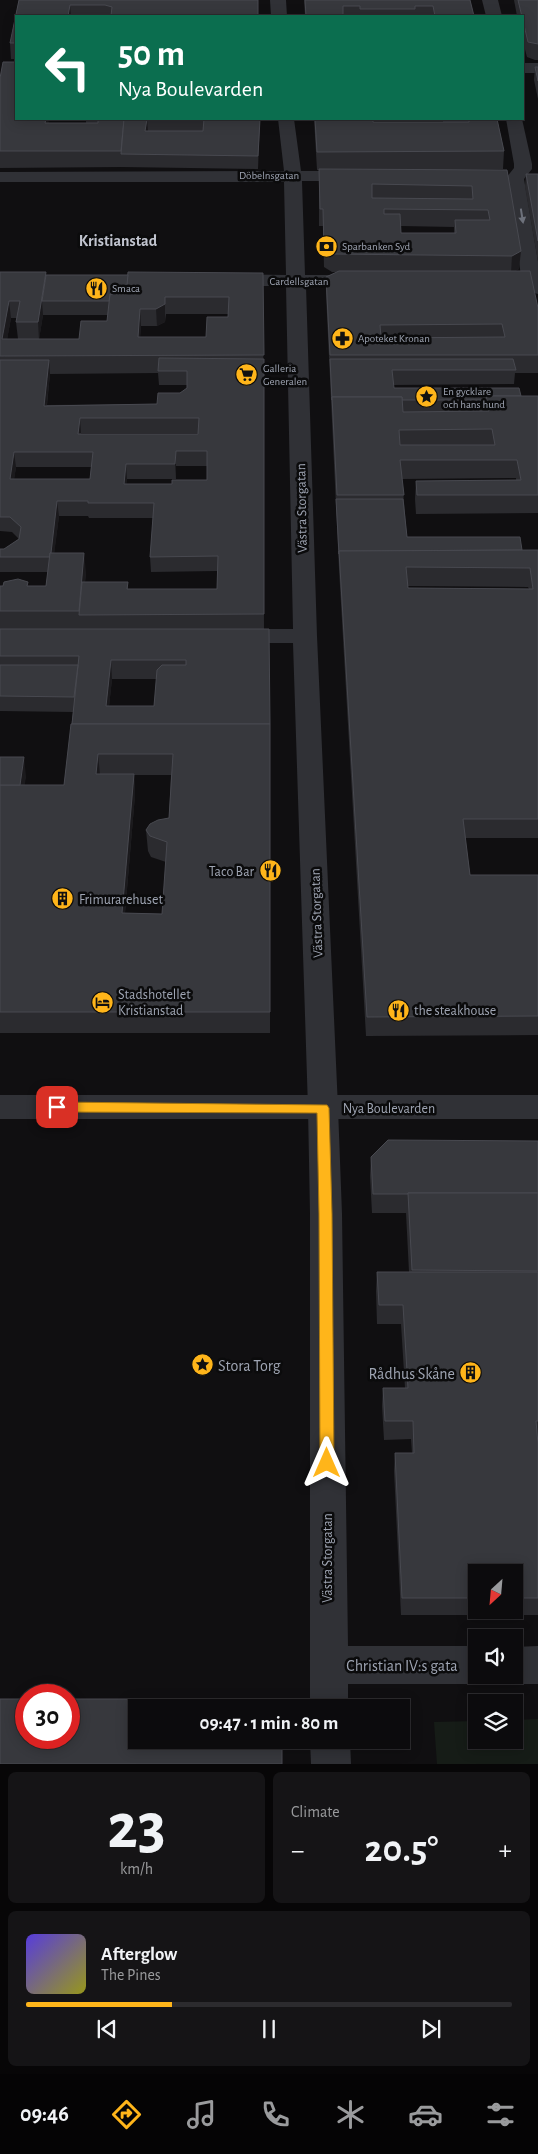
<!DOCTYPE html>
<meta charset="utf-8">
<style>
:root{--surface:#0c0b0d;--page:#151416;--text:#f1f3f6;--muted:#9a9b9d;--line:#2c2b2e;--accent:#ffb51a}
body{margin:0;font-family:"Alegreya Sans",sans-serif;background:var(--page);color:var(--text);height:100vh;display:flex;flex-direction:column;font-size:19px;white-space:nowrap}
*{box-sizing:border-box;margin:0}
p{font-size:16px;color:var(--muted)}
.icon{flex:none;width:28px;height:28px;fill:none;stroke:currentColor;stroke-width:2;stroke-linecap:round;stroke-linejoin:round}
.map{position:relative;height:1764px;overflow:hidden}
.details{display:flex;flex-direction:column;gap:8px;padding:8px;background:#070607;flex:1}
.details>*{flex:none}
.top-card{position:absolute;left:15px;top:15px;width:509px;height:105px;border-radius:0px;box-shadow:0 2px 12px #0003,0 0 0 1px var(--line);background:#0b6e4f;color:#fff;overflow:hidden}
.needle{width:32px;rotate:206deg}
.fabs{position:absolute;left:468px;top:1564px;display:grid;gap:10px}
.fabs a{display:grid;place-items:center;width:55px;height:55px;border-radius:0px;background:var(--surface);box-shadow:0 2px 12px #0003,0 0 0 1px var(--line);font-size:25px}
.speed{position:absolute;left:15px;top:1684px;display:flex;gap:10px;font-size:25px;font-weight:700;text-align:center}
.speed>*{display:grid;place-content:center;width:65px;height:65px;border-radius:50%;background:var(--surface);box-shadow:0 2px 12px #0003,0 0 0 1px var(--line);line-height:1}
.speed .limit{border:8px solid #d22;background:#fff;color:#111}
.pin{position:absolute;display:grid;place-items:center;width:42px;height:42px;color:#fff;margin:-21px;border-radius:10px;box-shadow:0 2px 8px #0006}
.me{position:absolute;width:55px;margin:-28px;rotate:0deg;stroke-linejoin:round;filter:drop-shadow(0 0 4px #0008)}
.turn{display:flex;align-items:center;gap:18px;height:105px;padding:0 20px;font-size:22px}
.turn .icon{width:65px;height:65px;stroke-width:2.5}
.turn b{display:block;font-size:35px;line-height:42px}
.big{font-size:38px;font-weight:600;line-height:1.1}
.details .widget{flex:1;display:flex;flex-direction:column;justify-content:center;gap:8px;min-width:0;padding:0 18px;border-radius:8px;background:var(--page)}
.details .dial{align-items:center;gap:0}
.dial b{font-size:65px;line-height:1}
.song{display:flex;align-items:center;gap:15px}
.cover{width:60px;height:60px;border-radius:8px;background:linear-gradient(135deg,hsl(250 70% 55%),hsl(60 70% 35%))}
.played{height:5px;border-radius:2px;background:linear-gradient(90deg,var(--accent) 30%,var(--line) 30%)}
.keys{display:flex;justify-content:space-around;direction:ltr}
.heat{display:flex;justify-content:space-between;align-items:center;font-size:28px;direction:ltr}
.details .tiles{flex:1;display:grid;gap:8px;grid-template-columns:1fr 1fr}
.widget:last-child{grid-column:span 2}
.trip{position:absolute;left:128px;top:1699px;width:282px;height:50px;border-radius:0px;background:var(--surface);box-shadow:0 2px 12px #0003,0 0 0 1px var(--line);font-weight:600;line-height:50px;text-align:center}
.menu{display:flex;height:80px;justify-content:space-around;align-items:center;background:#050405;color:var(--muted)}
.menu .icon{width:35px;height:35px}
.menu .on{color:var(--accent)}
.menu b{font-size:22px;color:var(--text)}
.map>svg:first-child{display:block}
.green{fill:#161c17}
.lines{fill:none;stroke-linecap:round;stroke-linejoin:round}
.pedestrian{fill:#303136;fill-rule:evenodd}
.minor{fill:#303136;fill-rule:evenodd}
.tertiary{fill:#303136;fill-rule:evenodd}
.wall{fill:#2b2b2f;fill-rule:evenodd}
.shaded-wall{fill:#1b1a1d}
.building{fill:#37383d;stroke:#484950;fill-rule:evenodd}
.oneway{fill:#6d717b}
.route{fill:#ffb51a;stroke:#a67611}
.labels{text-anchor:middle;stroke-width:5;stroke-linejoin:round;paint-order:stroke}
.far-street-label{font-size:11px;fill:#9fa5b3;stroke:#0b0b0c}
.far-poi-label{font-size:11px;fill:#9fa5b3;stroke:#0b0b0c;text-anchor:start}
.street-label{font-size:14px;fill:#9fa5b3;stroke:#0b0b0c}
.poi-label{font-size:14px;fill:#9fa5b3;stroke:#0b0b0c;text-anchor:start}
.far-district-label{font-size:16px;font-weight:bold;fill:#c1c4cf;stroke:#0b0b0c}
.near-poi-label{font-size:16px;fill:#9fa5b3;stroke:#0b0b0c;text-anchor:start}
.near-street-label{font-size:16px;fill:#9fa5b3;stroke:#0b0b0c}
</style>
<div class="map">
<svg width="538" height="1764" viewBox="0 0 538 1764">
<rect width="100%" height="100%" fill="#100f11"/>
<path class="green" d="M538,1719V1764H437L434,1722L476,1721V1740H514V1720Z"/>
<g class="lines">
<g class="pedestrian">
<path d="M270,0H286L287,16H271Z"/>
<path d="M278,119H294L301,171H356L362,172L365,176L362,180L356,181H302L305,275H363L370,277L373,281L370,285L363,287L306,286L317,636L338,1108L334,1116L323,1120L312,1116L308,1108L293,643H231L222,641L219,636L222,631L231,629H293L286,286H226L219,284L216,280L219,276L226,274L286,275L284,182H0V172L284,171Z"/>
</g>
<g class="minor">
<path d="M482,0H498L502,16H486Z"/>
<rect x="522" y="63" width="16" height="10"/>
<path d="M506,119H522L532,164V169L524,179L538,261V294L531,292L522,282L506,178L514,168V164Z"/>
<path d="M323,1096L334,1100L338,1108L342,1214L348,1646H476V1675H491L490,1678L476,1684H348V1708H310V1214L308,1108L312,1100Z"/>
<path d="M538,1646V1684H514L500,1678L499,1675H514V1647Z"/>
<path d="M310,1740H350L351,1764H311Z"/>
</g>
<rect class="tertiary" x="0" y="1095" width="538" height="24"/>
</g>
<g class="wall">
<path d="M19,0H258V16H16V59H11L10,43Z"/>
<path d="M304,0H470L474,16H305Z"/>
<path d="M514,0H538V60H535L527,57L522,38V16H517Z"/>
<path d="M535,67H538V99L534,80Z"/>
<path d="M0,78L49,123H86V119H260L258,169L122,167L0,168Z"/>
<path d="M314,119H373V122H443V119H497L504,151L503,169H377L507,170L519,269L515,271L538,308V373H515L514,384L393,385L394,388L521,396H538V513L416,514L415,499L416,481L516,480V478L402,479L407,537L522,550H538V838H465L470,875H538V1035L366,1036L339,569L326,294V277L338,272H332L324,267L323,226H319V170H317ZM401,226L454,227V233H401ZM408,586L528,587L529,589L408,588Z"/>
<path d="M526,174H538V262L525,187Z"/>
<path d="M0,272L46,275H128L263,273L264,629L270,724V1033H0V757L26,776L24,785H64L73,712L0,711V586H46L48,572H0V557L4,549L19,539L12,532L0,531ZM166,314H228V317L206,337H140L141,326H157L165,322ZM43,315H108L107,321L79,339H39ZM11,318H17L16,322L18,339H7ZM158,373L159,385H187V388L180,393L157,404L47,405L50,374ZM81,433H198V434H81ZM176,466H207V480L172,484H126L127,479H176ZM16,467H91L90,479H14ZM59,516H88L89,518H153L150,557L151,572L217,571V589H128V582H85L86,572L54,553ZM112,679H157L154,706H109ZM134,775H171L169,818L146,830L148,851L151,857L166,862L162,914L125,913L135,795Z"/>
<path d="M538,1141V1615H401L394,1471L395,1453H412L411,1439L384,1440L382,1406L383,1388H405L401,1324H377L376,1291L377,1272H409L406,1213H372L370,1176L371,1157ZM476,1572H514V1610H476Z"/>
</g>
<g class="shaded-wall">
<path d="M70,5L71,16H68Z"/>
<path d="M46,119H49L46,139L45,123Z"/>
<path d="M147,119L148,131H145Z"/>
<path d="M260,119L258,169V156Z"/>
<path d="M521,251L519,269L511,273L512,256Z"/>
<path d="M46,272L47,289L42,301L43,315L39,340L38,322Z"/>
<path d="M165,297V322L157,326L156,309Z"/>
<path d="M9,301L11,318L4,357L2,339Z"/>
<path d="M140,309L141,326L139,355L138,337Z"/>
<path d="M49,360L50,374L45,420L44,406Z"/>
<path d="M80,418L81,433L80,449L78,434Z"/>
<path d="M176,451V479L175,464Z"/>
<path d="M14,452L16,467L12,494L10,479Z"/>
<path d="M126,464L127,479L125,499L124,484Z"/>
<path d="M57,501L59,516L52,572L50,557Z"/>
<path d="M84,553L86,572L82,615H79Z"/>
<path d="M111,660L112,679L107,725L106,706Z"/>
<path d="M98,754L100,775L96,774Z"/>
<path d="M24,757L26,776L22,806L20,787Z"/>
<path d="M134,774L135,795L123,935L122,913Z"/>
</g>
<g class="building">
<path d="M19,0H258V16H111L112,7L105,5H70L68,16H16V43H10Z"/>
<path d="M305,0H470L474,16H435L433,6H415V9H360V6H343V16H306Z"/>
<path d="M518,0H538V44L528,42Z"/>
<path d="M3,62H16V119H46L45,123H98V119H124L121,151H0V78Z"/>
<path d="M535,67H538V81Z"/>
<path d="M124,119H147L145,131H203L204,119H260L258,156L121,154Z"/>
<path d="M315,119H373V122H469V119H497L504,151L317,152Z"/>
<path d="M319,169L507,170L521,251L512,256L333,254L324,250L323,209H320ZM372,184L472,186L473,199L372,198ZM384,209L488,210L490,220H455L456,233H401L400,214H384Z"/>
<path d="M526,174H538V241Z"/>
<path d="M339,271H530L538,308V355H330L326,277ZM502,324L505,337L381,338L380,325Z"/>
<path d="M0,272H46L38,322H16L20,301H9L2,339H79L81,321H107L110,294H126L128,272L263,273L264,355L0,356ZM165,297H229L228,317H207L206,337H138L140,309H156L165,304Z"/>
<path d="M46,275H128L126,294H110L109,301H42Z"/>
<path d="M159,358L264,359V614L79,615L82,582H128L127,589H217L218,556L150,557L154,503H88V501H57L51,553H50V557H0V549H4L19,539L21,527L10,517H0V360H49L44,406L157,404L158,393H180L187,388V371H158ZM80,418H199L198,434H78ZM176,451H207V480H172V484H124L126,464H175ZM14,452H93L90,479H10Z"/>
<path d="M330,359H513L516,370H392L394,388H519L521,396H486V400H402V397H332V400Z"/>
<path d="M486,396H538V495H417L416,481L521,480L517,460H400L404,495H337L332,397H402L403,412L489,411ZM492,429L495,445H400L399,430Z"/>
<path d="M336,499H403L407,537H520L522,550L339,551V554Z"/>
<path d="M538,550V819H463L470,875H538V1016L367,1017L339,551ZM406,567L530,568L533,589L408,588Z"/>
<path d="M50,553H84L79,611H0V586H3L4,582L18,579L28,582L27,586H46Z"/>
<path d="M0,629H269L270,724H72L79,656H0ZM111,660H186V665H162L157,670L154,706H106Z"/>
<path d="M0,665H78L74,697L0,696Z"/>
<path d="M71,724H270V1012H0V785H64ZM98,754H173L169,818L158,820L150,824L146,830L150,836L167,842L162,914L122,913L134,774H96Z"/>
<path d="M0,757H24L20,785H0Z"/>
<path d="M388,1140L538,1141V1193H408V1194H373L371,1157Z"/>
<path d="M408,1193H538V1271L412,1270Z"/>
<path d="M377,1272H538V1421H536L538,1444V1598H514V1572H476V1598H402L395,1453H414L413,1421H385L383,1388H408L403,1305H379Z"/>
<path d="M0,1699H26V1738H69V1699H282V1708H136V1740H282V1764H0Z"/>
</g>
<defs><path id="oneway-solid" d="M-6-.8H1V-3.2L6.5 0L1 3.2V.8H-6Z" transform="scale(1.25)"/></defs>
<use class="oneway" href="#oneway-solid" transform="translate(522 216) rotate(81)"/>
<path class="route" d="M57,1102L327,1105L329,1108L332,1214L334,1463L332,1468L327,1470L322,1468L320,1463L319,1214L317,1113L57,1112L53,1110L51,1107L53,1104Z"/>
<defs>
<symbol id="bank-disc" viewBox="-11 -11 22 22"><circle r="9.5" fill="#ffb51a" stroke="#0b0b0c"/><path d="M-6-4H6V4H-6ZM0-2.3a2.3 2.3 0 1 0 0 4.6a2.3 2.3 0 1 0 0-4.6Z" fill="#111"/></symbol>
<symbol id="restaurant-disc" viewBox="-11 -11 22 22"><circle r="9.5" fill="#ffb51a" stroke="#0b0b0c"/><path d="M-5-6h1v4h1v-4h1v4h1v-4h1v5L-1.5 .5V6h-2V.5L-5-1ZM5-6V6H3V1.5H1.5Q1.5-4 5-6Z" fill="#111"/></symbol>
<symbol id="pharmacy-disc" viewBox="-11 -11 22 22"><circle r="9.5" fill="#ffb51a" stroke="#0b0b0c"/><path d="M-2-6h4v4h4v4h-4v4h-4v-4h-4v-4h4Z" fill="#111"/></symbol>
<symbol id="supermarket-disc" viewBox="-11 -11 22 22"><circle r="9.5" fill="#ffb51a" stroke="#0b0b0c"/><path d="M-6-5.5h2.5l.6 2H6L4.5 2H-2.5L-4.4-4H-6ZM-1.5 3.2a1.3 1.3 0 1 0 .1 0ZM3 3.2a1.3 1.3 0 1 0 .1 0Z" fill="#111"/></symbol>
<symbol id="sight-disc" viewBox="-11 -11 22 22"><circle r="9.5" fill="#ffb51a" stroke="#0b0b0c"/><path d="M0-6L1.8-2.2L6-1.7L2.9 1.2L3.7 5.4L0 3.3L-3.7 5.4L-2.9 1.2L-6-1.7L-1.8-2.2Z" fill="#111"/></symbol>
<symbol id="building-disc" viewBox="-11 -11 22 22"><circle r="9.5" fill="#ffb51a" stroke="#0b0b0c"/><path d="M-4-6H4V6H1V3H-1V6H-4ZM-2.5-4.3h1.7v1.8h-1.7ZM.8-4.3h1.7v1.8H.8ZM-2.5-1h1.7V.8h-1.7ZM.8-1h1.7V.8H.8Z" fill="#111"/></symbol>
<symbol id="hotel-disc" viewBox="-11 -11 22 22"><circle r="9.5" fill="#ffb51a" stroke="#0b0b0c"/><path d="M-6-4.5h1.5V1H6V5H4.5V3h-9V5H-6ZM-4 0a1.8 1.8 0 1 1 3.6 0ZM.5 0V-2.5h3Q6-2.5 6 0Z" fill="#111"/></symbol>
</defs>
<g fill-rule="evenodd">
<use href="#bank-disc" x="314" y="234" width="25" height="25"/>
<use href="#restaurant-disc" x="84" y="276" width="25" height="25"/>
<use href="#pharmacy-disc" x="330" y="326" width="25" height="25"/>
<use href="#supermarket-disc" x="234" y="362" width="25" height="25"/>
<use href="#sight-disc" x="414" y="384" width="25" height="25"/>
<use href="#restaurant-disc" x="258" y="858" width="25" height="25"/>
<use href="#building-disc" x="50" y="886" width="25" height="25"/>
<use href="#hotel-disc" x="90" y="990" width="25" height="25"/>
<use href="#restaurant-disc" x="386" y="998" width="25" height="25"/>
<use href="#sight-disc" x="190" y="1352" width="25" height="25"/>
<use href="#building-disc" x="458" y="1360" width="25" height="25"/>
</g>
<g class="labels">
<g class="far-street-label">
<text x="269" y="179">Döbelnsgatan</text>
<text x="299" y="285">Cardellsgatan</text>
</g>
<g class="far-poi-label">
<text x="342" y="250">Sparbanken Syd</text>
<text x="112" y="292">Smaca</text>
<text x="358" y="342">Apoteket Kronan</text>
<text x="263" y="372">Galleria<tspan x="263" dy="13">Generalen</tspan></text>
<text x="443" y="395">En gycklare<tspan x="443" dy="13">och hans hund</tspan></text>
</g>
<g class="street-label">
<text transform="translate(301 508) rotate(-91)" y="5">Västra Storgatan</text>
<text transform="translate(316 913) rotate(-92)" y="5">Västra Storgatan</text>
<text x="389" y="1113">Nya Boulevarden</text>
<text transform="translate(327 1558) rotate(-90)" y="5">Västra Storgatan</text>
</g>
<g class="poi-label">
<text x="254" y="876" text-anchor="end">Taco Bar</text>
<text x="79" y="904">Frimurarehuset</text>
<text x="118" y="999">Stadshotellet<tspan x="118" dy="16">Kristianstad</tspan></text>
<text x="414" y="1015">the steakhouse</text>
</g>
<g class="far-district-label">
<text x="118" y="246">Kristianstad</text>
</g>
<g class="near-poi-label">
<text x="218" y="1371">Stora Torg</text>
<text x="455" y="1379" text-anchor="end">Rådhus Skåne</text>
</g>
<g class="near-street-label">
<text x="402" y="1671">Christian IV:s gata</text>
</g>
</g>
</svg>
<div class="fabs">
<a><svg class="needle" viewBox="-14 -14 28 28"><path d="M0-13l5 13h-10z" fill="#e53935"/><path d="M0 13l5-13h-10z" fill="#9a9b9d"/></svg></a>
<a><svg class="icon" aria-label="sound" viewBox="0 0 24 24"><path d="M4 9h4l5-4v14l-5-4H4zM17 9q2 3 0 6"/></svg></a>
<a><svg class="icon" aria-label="layers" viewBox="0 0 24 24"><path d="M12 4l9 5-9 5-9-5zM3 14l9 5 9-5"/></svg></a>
</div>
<div class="speed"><div class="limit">30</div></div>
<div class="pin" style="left:57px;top:1107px;background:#d93025"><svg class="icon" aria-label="arrive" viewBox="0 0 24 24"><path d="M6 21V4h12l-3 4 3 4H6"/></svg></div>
<svg class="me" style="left:327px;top:1463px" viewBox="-20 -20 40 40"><path d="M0-17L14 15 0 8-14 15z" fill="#ffb51a" stroke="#fff" stroke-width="4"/></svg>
<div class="trip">09:47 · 1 min · 80 m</div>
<div class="top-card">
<div class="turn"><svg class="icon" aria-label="left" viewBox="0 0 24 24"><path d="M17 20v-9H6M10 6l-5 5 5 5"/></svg><div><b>50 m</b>Nya Boulevarden</div></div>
</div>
</div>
<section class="details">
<div class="tiles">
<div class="widget dial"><b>23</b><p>km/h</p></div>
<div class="widget"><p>Climate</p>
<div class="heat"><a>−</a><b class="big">20.5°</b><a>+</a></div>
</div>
<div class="widget">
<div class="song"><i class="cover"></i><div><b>Afterglow</b><p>The Pines</p></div></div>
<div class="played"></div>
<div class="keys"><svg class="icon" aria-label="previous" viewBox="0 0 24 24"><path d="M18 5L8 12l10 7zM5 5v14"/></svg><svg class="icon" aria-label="pause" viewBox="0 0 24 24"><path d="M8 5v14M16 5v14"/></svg><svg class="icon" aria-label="next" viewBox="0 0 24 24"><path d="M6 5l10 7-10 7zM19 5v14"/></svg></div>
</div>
</div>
</section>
<nav class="menu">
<b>09:46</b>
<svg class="icon on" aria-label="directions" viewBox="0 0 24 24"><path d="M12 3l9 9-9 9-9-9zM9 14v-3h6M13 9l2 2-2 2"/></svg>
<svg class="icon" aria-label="music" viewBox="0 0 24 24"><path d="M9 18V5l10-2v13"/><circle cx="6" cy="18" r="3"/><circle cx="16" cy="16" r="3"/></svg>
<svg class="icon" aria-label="phone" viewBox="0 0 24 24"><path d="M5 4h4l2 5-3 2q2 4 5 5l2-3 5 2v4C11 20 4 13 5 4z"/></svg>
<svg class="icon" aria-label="climate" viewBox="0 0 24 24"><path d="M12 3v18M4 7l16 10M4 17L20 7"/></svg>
<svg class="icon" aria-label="car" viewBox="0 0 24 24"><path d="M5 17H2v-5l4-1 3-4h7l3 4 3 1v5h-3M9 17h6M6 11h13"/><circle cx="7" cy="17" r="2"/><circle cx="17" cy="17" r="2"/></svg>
<svg class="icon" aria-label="filters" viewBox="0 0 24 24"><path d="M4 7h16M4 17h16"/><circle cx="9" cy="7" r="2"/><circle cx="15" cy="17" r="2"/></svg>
</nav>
